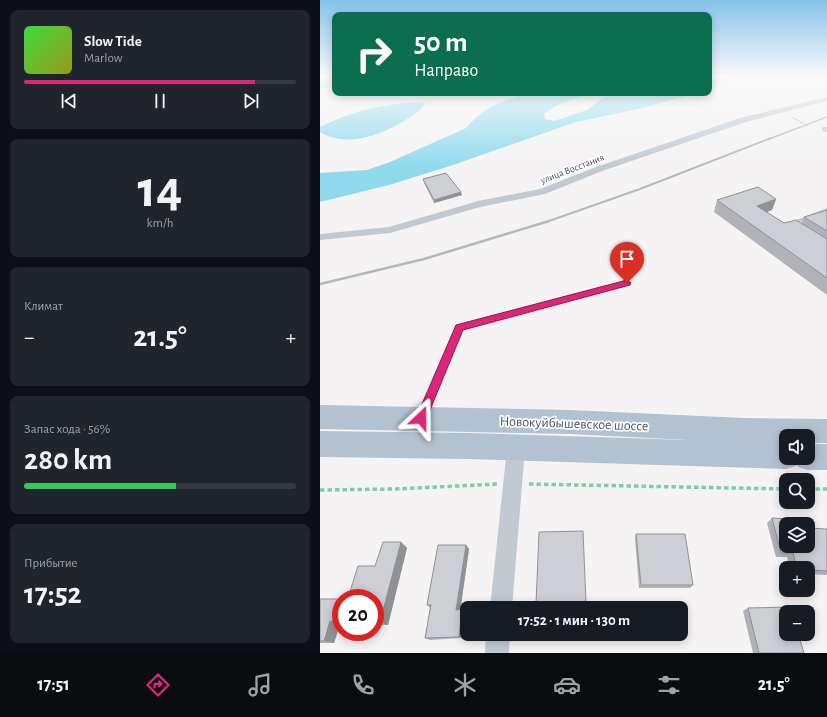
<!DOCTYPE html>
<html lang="ru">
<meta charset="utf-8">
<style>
:root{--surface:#171b24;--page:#20242c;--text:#f1f3f6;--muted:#9ea1a6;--line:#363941;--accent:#db2777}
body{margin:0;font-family:"Alegreya Sans",sans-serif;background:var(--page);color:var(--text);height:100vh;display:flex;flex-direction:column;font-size:15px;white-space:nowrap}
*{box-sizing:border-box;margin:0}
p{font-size:13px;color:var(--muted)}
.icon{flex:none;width:22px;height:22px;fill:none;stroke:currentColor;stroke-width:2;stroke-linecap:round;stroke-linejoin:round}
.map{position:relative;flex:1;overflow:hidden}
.sheet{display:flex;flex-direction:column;gap:10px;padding:10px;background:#0d0f14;width:320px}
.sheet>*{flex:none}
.guide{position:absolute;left:12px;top:12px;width:380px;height:84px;border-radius:8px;box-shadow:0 2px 10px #0003;background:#0b6e4f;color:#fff;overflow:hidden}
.controls{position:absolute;left:459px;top:429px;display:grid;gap:8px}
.controls a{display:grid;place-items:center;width:36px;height:36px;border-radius:8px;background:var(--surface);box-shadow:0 2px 10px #0003;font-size:20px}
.speed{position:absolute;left:12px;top:589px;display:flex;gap:8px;font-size:20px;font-weight:700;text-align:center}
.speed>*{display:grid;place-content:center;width:52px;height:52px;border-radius:50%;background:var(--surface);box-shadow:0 2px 10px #0003;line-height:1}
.speed .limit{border:6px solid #d22;background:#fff;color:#111}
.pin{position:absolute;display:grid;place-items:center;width:34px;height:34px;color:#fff;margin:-41px -17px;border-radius:50% 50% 50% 0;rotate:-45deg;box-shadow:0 0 4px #0007}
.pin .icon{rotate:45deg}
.me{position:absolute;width:44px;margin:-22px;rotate:23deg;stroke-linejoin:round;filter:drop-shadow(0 0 3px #0008)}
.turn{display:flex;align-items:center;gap:14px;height:84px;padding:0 16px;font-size:18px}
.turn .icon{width:52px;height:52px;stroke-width:2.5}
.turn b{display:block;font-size:28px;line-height:34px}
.big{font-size:30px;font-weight:600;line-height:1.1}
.sheet .card{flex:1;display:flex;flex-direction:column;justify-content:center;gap:6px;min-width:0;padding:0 14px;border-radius:8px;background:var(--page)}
.sheet .dial{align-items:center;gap:0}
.dial b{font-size:52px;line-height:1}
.song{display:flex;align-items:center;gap:12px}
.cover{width:48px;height:48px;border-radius:6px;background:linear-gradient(135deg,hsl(120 70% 55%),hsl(60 70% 35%))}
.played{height:4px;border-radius:2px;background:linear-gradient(90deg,var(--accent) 85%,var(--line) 85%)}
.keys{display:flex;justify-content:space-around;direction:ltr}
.heat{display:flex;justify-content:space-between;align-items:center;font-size:22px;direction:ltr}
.charge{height:6px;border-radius:3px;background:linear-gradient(90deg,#34c759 56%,var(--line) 0)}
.trip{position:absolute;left:140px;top:601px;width:228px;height:40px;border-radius:8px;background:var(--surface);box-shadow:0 2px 10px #0003;font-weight:600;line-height:40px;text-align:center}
.tabs{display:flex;height:64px;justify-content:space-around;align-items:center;background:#090b0e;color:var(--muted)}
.tabs .icon{width:28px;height:28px}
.tabs .on{color:var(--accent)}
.tabs b{font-size:18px;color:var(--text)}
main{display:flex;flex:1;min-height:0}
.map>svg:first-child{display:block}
.water{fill:#90daee}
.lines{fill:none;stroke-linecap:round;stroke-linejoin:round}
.path-far1{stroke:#7ad0a6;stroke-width:1.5;stroke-dasharray:1.5 1;stroke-linecap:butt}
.path{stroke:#7ad0a6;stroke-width:3.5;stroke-dasharray:4.5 3;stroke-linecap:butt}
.service{fill:#c1cad2;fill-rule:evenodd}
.minor{fill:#c1cad2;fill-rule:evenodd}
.primary{fill:#b3c2d1;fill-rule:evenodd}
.rail-far2{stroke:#b5b8bd;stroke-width:1.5}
.rail-far1{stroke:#b5b8bd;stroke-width:2}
.rail{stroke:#b5b8bd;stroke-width:2.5}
.wall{fill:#b0b2b7}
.shaded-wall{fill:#909195}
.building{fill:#cdcfd5;stroke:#909195}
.route{fill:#db2777;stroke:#8e194d}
.labels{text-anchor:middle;stroke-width:3.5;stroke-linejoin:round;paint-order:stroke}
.far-street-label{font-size:10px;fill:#4a5661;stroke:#fff}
.near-street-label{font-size:14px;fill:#4a5661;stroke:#fff}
</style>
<main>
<section class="sheet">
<div class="card">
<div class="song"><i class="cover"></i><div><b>Slow Tide</b><p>Marlow</p></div></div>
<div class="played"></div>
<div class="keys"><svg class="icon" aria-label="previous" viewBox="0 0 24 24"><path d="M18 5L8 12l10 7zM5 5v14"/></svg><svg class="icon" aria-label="pause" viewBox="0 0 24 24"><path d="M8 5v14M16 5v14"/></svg><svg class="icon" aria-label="next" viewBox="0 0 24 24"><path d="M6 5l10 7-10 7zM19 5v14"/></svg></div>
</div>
<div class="card dial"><b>14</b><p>km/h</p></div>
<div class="card"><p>Климат</p>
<div class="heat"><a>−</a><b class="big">21.5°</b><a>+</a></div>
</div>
<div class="card"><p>Запас хода · 56%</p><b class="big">280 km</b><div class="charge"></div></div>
<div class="card"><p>Прибытие</p><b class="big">17:52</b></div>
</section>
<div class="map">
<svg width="507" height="653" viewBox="0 0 507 653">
<rect width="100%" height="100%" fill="#f5f3f3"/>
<g class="water">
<path d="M0,76H15V86L0,89Z"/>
<path d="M389,76H417L389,88Z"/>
<path d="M211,93H268L235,106L224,114L225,119L234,121L267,110L280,100L295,93H378L318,109L256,122L130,166L69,185L0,202V173L47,170L70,162L146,128C166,105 183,100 211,93Z"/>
<path d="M105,102C104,109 96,113 90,117C65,134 28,149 0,132V127C33,111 69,102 105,102Z"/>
</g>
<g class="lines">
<path class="path-far1" d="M473,118L489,126"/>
<g class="path">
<path d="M209,484L466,489"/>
<path d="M488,489H507"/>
<path d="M0,490L76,489L178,484"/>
</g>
<g class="service">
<path d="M507,208V212L471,225H467L466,224Z"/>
<path d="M307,281H309L310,283L309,285L143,330L106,417L103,418L100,417L99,414L138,326Z"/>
</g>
<g class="minor">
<path d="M507,97V101L426,122L282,171L225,194L160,207L70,233L0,240V234L69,227L158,201L220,189L276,167L420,118Z"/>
<path d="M502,127H507V132L502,131Z"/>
<path d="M196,440L202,442L205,448L192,608H170L187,448L190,442Z"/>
<path d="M166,634H190L189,653H165Z"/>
</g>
<path class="primary" d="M0,405L250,410L424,418L507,419V443H488V436H466V458H488V444H507V470H488L478,467L477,464L476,466L466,469L148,459L0,457V431L148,433L368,440L250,434L0,429Z"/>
<path class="rail-far2" d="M449,139L507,117"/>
<path class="rail-far1" d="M226,222L320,189L451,138"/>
<path class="rail" d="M0,284L104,259L229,221"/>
</g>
<g class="wall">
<path d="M103,179L141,192L142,195L114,203L104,183Z"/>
<path d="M456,199L452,210L447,212L464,223H481L484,217L507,210V295L394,212L397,200Z"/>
<path d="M452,518L466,546L507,529V575L488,574V568H470L467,557H456L447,523Z"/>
<path d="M316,534L373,585L370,588H319L315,538Z"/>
<path d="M81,542L87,548L68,625H55V566Z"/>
<path d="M146,545L149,549L140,610L142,609L145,612L142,638L110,640L105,638L110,608L107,605Z"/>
<path d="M0,599H21V624H20L14,643H0Z"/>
<path d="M266,603L265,606L217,607L216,604Z"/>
<path d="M428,608L484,653H433L423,611Z"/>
</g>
<g class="shaded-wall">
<path d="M141,192L142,195L114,203V200Z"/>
<path d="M456,199L452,210L433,217L437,206Z"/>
<path d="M81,542L87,548L68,625L60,622Z"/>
<path d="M146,545L149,549L140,612L136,610Z"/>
<path d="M142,609L145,612L142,638L139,637Z"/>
<path d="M10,621L20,624L14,643L4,641Z"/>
</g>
<g class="building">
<path d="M126,173L141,192L114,200L103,179Z"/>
<path d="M438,187L456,199L437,206L464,223L476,220L507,239V278L397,200Z"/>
<path d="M507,210V231L484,217Z"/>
<path d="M452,518L470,519L471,524H466V546H488V528L507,529V571L488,570V568H477L473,553H461Z"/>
<path d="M263,531L266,603L216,604L219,532Z"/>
<path d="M316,534H365L373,585H321Z"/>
<path d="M63,542H81L60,622H55V598H28L38,566H55Z"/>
<path d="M118,545H146L136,610L142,609L139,637L105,638L111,605H107Z"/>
<path d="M0,599H21V622L10,621L4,641H0Z"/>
<path d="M470,607L471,612H466V634H478L484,653H439L428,608Z"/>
</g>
<linearGradient id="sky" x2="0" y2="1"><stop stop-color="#85c3ea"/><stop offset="0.46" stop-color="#fafafa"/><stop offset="1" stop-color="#fafafa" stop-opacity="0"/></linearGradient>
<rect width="507" height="167" fill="url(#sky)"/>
<path class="route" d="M307,280L311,283L310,285L143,330L105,422L101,423L97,422L96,418L136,325Z"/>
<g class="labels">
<g class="far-street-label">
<text transform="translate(252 168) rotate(-21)" y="4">улица Восстания</text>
</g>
<g class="near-street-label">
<text transform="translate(254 423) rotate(2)" y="5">Новокуйбышевское шоссе</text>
</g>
</g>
</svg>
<div class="controls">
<a><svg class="icon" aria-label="sound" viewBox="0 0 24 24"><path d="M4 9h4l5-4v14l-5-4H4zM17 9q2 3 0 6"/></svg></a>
<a><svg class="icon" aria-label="search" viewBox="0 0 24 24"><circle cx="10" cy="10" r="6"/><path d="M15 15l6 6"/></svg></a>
<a><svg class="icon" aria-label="layers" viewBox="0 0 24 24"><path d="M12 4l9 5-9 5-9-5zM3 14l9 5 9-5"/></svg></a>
<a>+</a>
<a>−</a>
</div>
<div class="speed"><div class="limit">20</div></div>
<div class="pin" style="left:307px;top:283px;background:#d93025"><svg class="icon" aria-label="arrive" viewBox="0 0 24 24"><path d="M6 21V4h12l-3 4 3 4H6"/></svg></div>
<svg class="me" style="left:101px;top:418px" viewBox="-20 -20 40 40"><path d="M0-17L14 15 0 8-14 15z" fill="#db2777" stroke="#fff" stroke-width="4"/></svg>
<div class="trip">17:52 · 1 мин · 130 m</div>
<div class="guide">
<div class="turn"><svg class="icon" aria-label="right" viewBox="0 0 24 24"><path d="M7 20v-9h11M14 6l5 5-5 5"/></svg><div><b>50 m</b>Направо</div></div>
</div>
</div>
</main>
<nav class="tabs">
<b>17:51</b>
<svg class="icon on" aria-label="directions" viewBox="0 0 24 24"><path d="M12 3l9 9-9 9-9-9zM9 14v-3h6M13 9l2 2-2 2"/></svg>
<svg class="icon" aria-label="music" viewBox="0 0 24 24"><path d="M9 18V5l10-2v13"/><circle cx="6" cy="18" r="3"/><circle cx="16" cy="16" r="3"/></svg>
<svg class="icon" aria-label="phone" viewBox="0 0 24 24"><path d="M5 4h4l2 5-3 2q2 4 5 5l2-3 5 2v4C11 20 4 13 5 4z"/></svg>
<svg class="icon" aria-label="climate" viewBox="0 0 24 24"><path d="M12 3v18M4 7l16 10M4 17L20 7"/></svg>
<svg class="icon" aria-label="car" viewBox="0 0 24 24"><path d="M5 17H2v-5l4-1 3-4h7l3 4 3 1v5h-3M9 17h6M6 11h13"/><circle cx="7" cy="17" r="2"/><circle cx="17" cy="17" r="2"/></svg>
<svg class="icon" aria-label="filters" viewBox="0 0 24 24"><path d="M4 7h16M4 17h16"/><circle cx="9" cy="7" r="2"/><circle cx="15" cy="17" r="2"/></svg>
<b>21.5°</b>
</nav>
